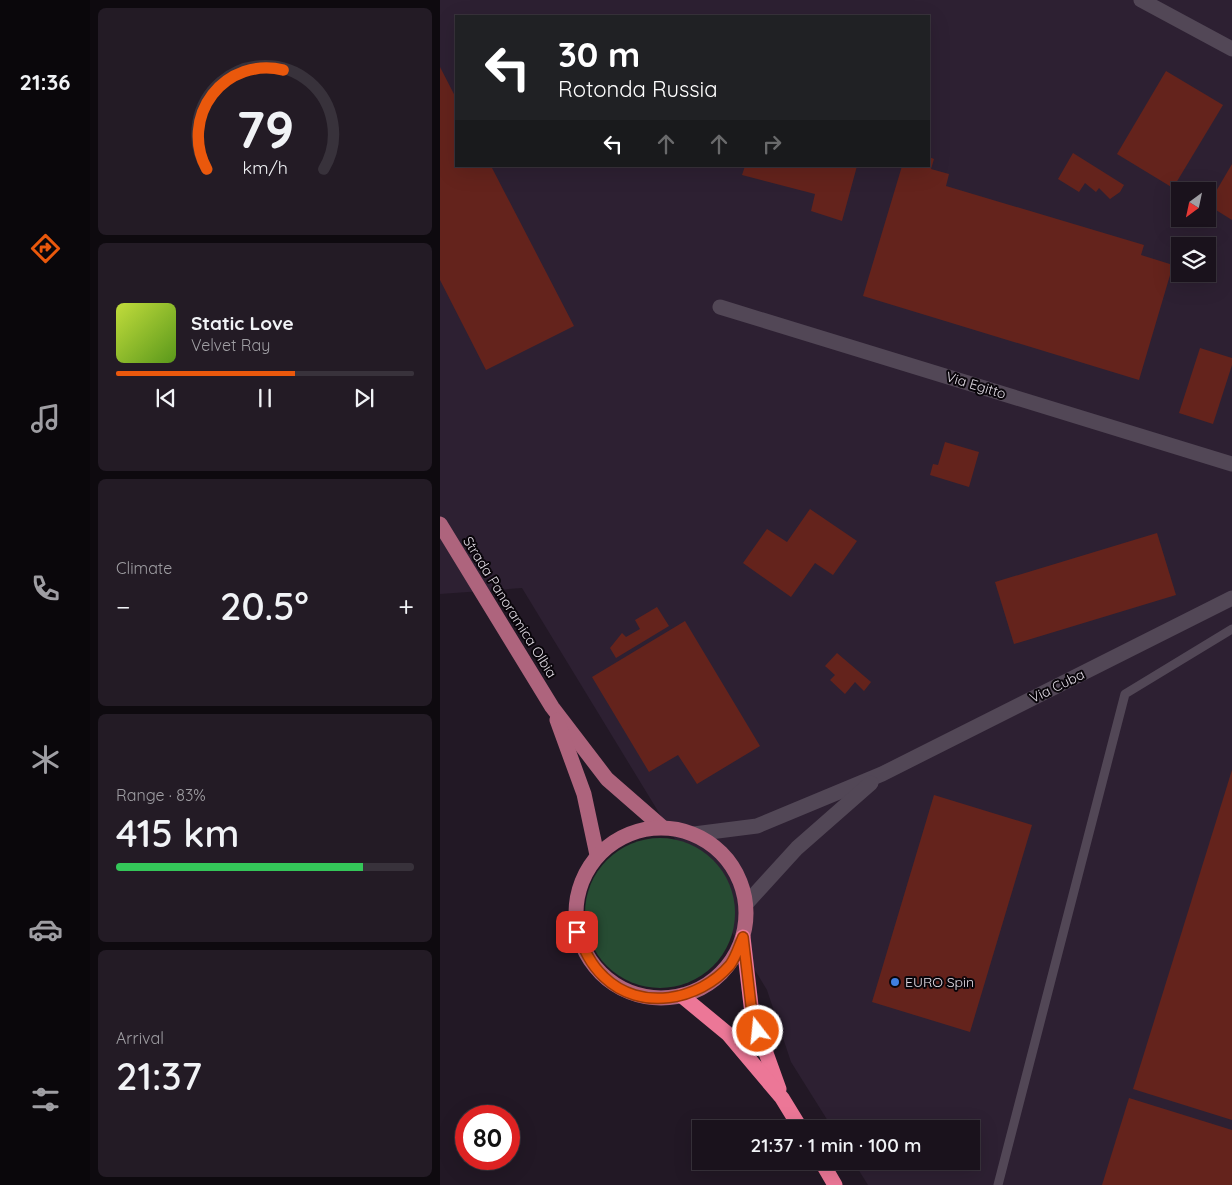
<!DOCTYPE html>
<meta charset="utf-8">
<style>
:root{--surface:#1a121c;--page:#231b25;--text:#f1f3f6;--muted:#9f9ea3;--line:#38323b;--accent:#ea580c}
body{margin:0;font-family:Quicksand,sans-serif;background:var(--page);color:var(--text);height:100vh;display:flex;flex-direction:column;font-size:19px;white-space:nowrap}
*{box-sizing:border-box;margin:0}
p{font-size:16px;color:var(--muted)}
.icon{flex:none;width:28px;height:28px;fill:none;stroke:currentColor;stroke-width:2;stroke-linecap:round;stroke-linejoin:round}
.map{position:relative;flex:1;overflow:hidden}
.side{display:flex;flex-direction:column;gap:8px;padding:8px;background:#0e0a0f;width:350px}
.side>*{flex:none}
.guide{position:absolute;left:15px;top:15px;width:475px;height:152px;border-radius:0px;box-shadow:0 5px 20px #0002,0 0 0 1px var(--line);background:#202124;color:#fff;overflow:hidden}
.needle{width:32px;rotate:213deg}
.fabs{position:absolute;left:731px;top:182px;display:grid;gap:10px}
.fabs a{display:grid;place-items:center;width:45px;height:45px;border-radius:0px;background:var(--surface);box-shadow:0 5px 20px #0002,0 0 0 1px var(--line);font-size:25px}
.speed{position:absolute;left:15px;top:1105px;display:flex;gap:10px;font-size:25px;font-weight:700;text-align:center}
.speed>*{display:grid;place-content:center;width:65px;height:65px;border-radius:50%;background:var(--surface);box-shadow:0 5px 20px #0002,0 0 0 1px var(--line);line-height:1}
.speed .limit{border:8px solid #d22;background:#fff;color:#111}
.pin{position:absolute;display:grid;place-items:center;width:42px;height:42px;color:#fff;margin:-21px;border-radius:10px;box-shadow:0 2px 8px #0006}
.me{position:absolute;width:55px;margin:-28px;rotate:344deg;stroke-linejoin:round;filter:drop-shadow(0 0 4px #0008)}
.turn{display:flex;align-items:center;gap:18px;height:105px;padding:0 20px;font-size:22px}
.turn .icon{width:65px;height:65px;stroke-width:2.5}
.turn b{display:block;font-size:35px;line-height:42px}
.lanes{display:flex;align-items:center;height:48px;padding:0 20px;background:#0003;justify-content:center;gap:25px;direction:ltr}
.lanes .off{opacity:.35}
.big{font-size:38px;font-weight:600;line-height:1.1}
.side .tile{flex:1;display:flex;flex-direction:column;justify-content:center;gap:8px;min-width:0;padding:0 18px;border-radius:8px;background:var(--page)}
.side .dial{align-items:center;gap:0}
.dial svg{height:130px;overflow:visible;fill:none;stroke:var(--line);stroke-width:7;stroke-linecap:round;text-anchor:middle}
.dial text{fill:var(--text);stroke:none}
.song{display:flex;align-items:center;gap:15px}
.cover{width:60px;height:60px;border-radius:8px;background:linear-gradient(135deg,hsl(70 70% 55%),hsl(90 70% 35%))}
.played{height:5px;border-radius:2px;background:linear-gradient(90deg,var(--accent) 60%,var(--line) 60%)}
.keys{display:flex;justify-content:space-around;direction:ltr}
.heat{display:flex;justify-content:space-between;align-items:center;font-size:28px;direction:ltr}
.charge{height:8px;border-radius:4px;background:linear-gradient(90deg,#34c759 83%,var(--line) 0)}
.trip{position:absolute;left:252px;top:1120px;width:288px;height:50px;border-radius:0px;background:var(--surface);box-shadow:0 5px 20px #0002,0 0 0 1px var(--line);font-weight:600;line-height:50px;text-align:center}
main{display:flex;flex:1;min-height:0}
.tab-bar{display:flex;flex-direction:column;width:90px;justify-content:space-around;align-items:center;background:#0a070b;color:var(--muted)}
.tab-bar .icon{width:35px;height:35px}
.tab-bar .active{color:var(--accent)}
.tab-bar b{font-size:22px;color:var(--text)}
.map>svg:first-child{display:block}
.built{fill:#2d2032;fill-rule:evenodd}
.green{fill:#274c33}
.building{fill:#64231c}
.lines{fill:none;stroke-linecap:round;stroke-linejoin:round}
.lane{stroke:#524756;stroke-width:9}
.street{stroke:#524756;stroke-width:15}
.primary{stroke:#ae647d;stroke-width:15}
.highway{stroke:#ec7797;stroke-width:15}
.route-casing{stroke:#983908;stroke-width:12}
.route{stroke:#ea580c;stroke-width:9}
.shop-dot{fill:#3f7fe0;stroke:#09050a;stroke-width:2}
.labels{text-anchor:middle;stroke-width:4;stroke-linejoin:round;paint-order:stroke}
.street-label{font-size:14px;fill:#e1dbe4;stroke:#09050a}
.poi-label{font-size:14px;fill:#e1dbe4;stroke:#09050a;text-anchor:start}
</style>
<main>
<nav class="tab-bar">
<b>21:36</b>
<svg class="icon active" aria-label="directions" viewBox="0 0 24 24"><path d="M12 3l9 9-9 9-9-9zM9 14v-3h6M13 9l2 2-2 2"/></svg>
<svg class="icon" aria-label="music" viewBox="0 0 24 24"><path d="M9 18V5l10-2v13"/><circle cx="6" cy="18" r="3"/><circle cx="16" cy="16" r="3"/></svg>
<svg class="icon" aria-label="phone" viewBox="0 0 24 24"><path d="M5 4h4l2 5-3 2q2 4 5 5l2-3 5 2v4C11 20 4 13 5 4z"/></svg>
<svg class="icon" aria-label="climate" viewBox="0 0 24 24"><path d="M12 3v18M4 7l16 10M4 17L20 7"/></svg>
<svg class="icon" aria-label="car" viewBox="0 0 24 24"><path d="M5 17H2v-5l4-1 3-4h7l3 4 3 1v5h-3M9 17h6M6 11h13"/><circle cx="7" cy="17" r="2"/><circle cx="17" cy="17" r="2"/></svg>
<svg class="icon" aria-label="filters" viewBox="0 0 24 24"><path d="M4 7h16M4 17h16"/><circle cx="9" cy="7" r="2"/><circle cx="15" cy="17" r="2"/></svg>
</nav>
<section class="side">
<div class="tile dial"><svg viewBox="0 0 100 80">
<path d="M14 69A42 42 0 1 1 86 69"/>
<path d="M14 69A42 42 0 0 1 61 8" stroke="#ea580c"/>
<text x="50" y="56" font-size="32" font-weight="700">79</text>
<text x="50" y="72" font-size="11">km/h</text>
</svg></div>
<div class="tile">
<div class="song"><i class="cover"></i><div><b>Static Love</b><p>Velvet Ray</p></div></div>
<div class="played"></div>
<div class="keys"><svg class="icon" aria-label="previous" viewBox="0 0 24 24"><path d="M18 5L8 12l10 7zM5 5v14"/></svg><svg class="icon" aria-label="pause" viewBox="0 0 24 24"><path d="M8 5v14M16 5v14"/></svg><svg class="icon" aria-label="next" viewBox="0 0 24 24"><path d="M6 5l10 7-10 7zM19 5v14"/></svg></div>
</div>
<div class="tile"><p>Climate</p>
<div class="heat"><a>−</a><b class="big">20.5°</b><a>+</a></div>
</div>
<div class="tile"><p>Range · 83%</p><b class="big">415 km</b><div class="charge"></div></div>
<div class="tile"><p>Arrival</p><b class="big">21:37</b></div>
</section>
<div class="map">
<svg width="792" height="1185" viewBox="0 0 792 1185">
<rect width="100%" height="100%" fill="#221825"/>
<path class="built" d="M0,0H792V1185H428L413,1161H531V1129H393L351,1062L327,990L82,588L0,594ZM16,16H489V166H16ZM740,191H768V219H740ZM740,246H768V274H740Z"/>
<circle class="green" cx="220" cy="913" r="75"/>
<g class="building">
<path d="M0,67L16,98V166H51L134,326L46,370L0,280Z"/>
<path d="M726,71L783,105L733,188L677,154Z"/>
<path d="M633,153L684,185L680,192L670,199L659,188L656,192L645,183L639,192L618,179Z"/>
<path d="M489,157L494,159L491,169L509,174L506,186L704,245L701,255L733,265L699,380L423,296L462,166H489Z"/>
<path d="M792,164V220L768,205Z"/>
<path d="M305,166H417L402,221L371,211L375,194L302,175Z"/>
<path d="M760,348L792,358V365L773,424L739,413Z"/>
<path d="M505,442L539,452L529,487L490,475L493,464L498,465Z"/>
<path d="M370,509L417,541L393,575L375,563L351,597L303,563L327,529L347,542Z"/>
<path d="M717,533L736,595L574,644L555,582Z"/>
<path d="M217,607L229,626L176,658L170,648L182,633L186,637L200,629L195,620Z"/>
<path d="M245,621L320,746L257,784L238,755L209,772L152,677Z"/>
<path d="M397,653L431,682L424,691L415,682L405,694L390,680L395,675L385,666Z"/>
<path d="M792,770V1120L693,1089Z"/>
<path d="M494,795L592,825L530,1032L432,1002Z"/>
<path d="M689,1098L792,1130V1185H662Z"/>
</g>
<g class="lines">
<path class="lane" d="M558,1185L685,694L792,629"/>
<g class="street">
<path d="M701,0L792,49"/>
<path d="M280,307L792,464"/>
<path d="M254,834L317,826L442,774L792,598"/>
<path d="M306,904L357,848L431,783"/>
</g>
<g class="primary">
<path d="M0,524L112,707L167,779L222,827"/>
<path d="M117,720L144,794L157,855"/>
<circle cx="221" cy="913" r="85"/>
</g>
<g class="highway">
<path d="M303,937L312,1014L339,1089"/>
<path d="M242,996L288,1034L342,1098L361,1129"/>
<path d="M381,1161L395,1185"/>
</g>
</g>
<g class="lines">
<defs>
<path id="route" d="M137,932C144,949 150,964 164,977C200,1012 259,1001 290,965C296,957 299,946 303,937L312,1014L318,1031"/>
</defs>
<use href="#route" class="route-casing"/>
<use href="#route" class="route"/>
</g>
<circle class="shop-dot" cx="455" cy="982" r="5"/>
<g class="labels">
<g class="street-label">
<text transform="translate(536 385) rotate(17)" y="5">Via Egitto</text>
<text transform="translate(70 607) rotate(58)" y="5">Strada Panoramica Olbia</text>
<text transform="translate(617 686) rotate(-26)" y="5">Via Cuba</text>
</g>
<g class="poi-label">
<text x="465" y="987">EURO Spin</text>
</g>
</g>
</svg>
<div class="fabs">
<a><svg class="needle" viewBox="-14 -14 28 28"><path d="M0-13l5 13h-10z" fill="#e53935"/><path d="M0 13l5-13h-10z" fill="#9f9ea3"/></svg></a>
<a><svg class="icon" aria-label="layers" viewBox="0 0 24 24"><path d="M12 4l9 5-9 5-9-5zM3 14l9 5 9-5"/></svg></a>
</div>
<div class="speed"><div class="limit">80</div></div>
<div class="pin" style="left:137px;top:932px;background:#d93025"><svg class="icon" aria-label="arrive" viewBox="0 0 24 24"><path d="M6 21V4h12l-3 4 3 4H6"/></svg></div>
<svg class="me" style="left:318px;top:1031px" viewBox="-20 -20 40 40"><circle r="17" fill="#ea580c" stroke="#fff" stroke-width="3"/><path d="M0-11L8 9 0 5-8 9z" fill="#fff"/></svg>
<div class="trip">21:37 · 1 min · 100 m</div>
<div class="guide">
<div class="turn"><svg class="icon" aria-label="left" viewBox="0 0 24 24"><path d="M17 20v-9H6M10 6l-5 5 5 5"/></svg><div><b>30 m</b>Rotonda Russia</div></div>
<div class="lanes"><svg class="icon" aria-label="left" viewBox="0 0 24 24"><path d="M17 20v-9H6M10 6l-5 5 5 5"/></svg><svg class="icon off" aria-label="ahead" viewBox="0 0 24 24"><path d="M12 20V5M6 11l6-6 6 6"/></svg><svg class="icon off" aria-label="ahead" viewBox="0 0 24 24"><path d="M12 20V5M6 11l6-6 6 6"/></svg><svg class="icon off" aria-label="right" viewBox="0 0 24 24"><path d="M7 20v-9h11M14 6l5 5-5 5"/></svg></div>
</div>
</div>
</main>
